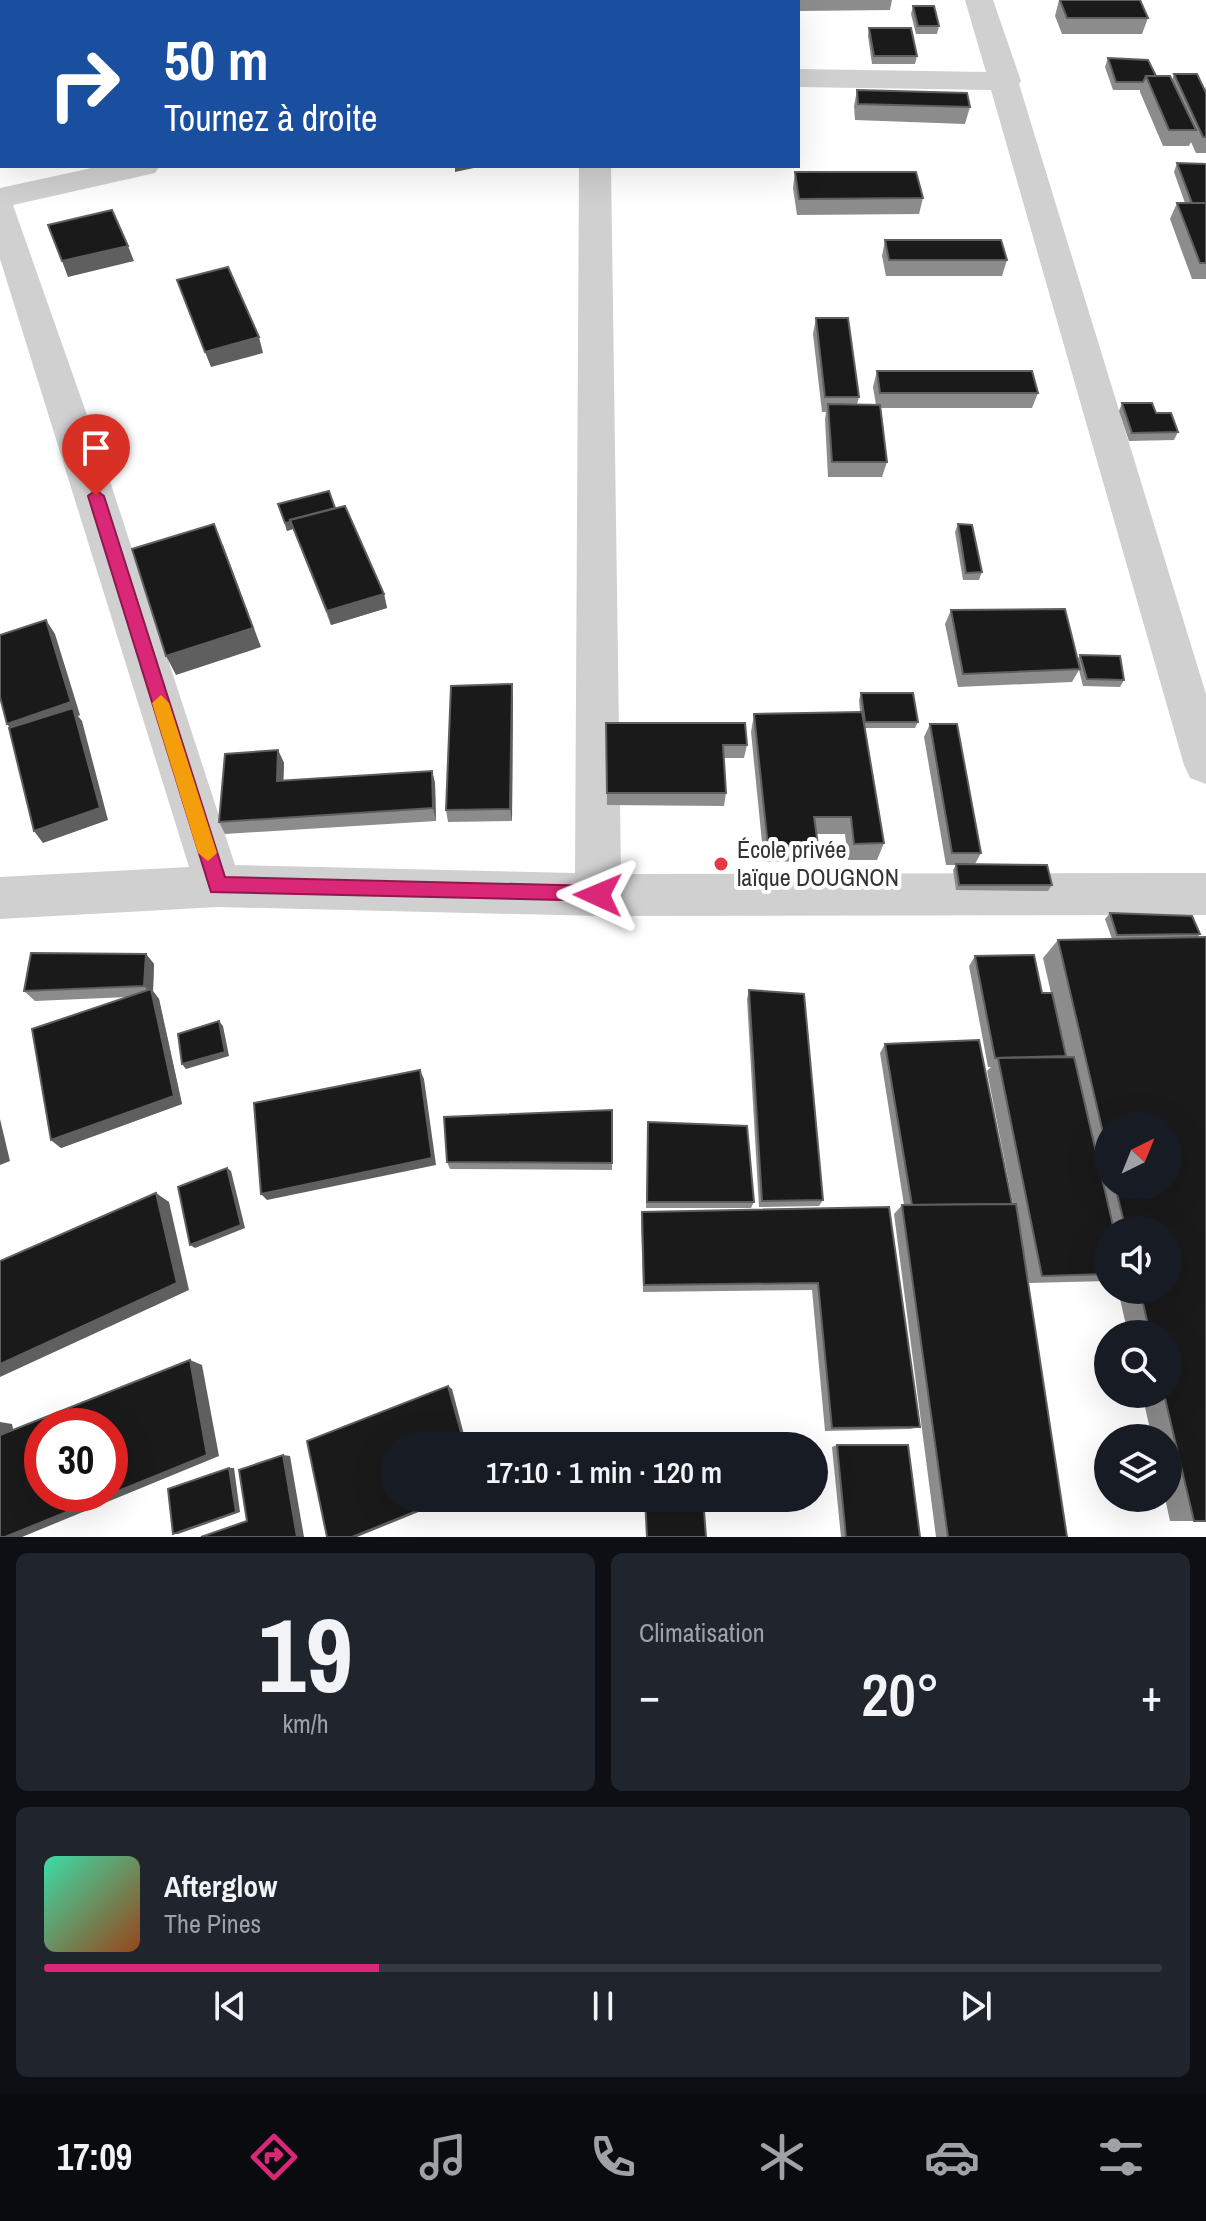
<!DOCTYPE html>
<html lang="fr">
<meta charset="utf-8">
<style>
:root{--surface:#171b24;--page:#20242c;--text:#f1f3f6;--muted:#9ea1a6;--line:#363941;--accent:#db2777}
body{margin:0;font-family:"Archivo Narrow",sans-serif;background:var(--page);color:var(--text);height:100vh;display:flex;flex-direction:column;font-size:30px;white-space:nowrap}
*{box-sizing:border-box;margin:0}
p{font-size:26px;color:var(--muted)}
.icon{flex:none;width:44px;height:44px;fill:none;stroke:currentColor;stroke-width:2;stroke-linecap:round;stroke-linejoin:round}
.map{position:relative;height:1537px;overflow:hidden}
.drawer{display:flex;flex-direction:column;gap:16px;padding:16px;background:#0d0f14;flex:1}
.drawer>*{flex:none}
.banner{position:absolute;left:0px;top:0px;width:800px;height:168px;box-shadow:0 8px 32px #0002;background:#1a4fa0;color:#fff;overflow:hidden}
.needle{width:52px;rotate:43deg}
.buttons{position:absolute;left:1094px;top:1112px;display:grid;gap:16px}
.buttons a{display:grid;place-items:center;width:88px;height:88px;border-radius:50%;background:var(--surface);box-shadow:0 8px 32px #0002;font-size:40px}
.speed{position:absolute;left:24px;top:1408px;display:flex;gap:16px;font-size:40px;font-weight:700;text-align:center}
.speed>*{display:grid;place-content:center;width:104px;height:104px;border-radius:50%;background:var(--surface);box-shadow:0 8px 32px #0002;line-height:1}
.speed .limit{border:12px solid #d22;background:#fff;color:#111}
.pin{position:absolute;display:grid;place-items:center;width:68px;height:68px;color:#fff;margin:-82px -34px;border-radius:50% 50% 50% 0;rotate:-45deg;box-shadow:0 0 8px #0007}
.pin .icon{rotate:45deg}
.me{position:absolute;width:88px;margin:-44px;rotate:271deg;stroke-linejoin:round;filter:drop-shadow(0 0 6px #0008)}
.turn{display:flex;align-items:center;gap:28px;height:168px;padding:0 32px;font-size:36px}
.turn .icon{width:104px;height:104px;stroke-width:2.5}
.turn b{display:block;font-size:56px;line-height:68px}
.big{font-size:60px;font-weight:600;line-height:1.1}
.drawer .widget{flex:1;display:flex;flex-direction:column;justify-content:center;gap:12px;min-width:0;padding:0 28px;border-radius:12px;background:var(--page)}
.drawer .dial{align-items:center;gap:0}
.dial b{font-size:104px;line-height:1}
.song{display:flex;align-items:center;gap:24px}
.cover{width:96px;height:96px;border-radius:12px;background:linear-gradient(135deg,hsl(160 70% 55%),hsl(20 70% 35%))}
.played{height:8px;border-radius:4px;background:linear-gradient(90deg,var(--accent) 30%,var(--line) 30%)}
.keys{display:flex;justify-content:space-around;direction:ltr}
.heat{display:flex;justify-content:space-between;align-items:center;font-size:44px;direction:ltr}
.drawer .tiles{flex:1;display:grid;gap:16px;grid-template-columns:1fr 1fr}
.widget:last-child{grid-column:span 2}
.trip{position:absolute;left:380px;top:1432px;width:448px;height:80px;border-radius:40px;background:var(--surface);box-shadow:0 8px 32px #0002;font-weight:600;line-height:80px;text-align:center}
.tabs{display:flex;height:128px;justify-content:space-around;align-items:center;background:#090b0e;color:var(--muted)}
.tabs .icon{width:56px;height:56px}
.tabs .current{color:var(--accent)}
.tabs b{font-size:36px;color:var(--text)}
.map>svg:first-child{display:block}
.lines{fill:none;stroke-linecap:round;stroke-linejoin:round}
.minor{fill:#d0d0d0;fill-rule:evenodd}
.wall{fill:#8c8c8c;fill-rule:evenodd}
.shaded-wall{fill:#5f5f5f}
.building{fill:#1a1a1a;stroke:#5f5f5f;stroke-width:2;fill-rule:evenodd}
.route{fill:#db2777;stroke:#8e194d;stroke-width:2}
.slow{fill:#f59e0b}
.poi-dot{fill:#e63946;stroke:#fff;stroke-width:3}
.labels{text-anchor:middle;stroke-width:8;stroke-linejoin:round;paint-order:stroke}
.poi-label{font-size:24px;fill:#333;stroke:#fff;text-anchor:start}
</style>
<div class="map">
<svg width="1206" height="1537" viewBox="0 0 1206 1537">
<rect width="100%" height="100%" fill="#fff"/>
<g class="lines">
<g class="minor">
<path d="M965,0H993L1021,81L1019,84L1206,694V784L1190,778L1184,765L991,90L798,87V69L986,72Z"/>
<path d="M101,166H160L155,173L13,205L105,466L235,865L575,873L579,166H611L621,874L1206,873V915L598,916L218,907L0,919V877L189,867L0,259V188Z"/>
</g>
</g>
<g class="wall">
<path d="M787,0H892L890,10L798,11V2H788Z"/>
<path d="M1059,0H1140L1148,18L1142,34H1062L1055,16Z"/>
<path d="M913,6L939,26L937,34H916L911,14Z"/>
<path d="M869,28L917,56L915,64H872L868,36Z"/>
<path d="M1108,58L1156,76L1172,80L1174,74L1205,90L1206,86V153H1196L1191,142L1189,146H1163L1140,92V90H1113L1105,67Z"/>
<path d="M857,90L970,107L965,124L855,120L854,106Z"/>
<path d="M1177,163L1206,164V279H1192L1170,219L1177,203H1185L1174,172Z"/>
<path d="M795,172L923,198L919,214L797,215L793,188Z"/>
<path d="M885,240L1007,260L1002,276H886L882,256Z"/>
<path d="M816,318L859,397L857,404L876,405L873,387L877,371L1038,393L1032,408H881L887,462L882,477H828L825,419L826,412H822L813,334Z"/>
<path d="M1122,403L1156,413L1178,432L1174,440L1129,441L1119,411Z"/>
<path d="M278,504L335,508L384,594L387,608L331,625L293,529L287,531Z"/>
<path d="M958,524L982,572L979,580H963L955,532Z"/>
<path d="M951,610L1077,660L1080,655L1124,680L1120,687L1083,686L1079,670L1072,682L958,687L945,624Z"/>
<path d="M512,684L513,698L512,821L448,822L446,810Z"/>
<path d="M861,693L918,722L915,728H865L884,843L877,860H848L845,834H817L818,845L813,861L764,862L751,732L754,714L860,712L859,700Z"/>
<path d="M606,723L747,745L744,758H724L726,793L724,806L607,805Z"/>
<path d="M930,724L981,853L975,864L1052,885L1048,891L956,890L953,870L956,865H946L924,737Z"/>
<path d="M278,750L284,763L283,781L432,771L435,783L436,821L225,834L219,822Z"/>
<path d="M1110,913L1200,934L1198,937L1206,1521H1170L1165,1498H1168V1438H1152L1142,1394H1168V1334H1128L1118,1290H1168V1230H1108V1281L1029,1283L1025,1266L1067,1537H936L894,1214L902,1205H904L880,1053L885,1044L1012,1204H1013L987,1071L991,1067H988L969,966L975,956L1042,993H1051L1043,958L1058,940L1112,939L1105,919ZM1108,1126L1168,1186H1108Z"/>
<path d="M146,954L154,964L153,991L159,999L182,1104L61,1148L51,1140L128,997L35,1001L24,991Z"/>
<path d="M749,990L823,1200L819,1206L759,1207L747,999Z"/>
<path d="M612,1110V1170L450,1169L447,1162Z"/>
<path d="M648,1122L754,1202L751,1208H646Z"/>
<path d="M889,1207L920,1427L910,1429L825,1431L812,1290L643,1292L641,1221L642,1212Z"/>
<path d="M837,1445L920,1537H841L832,1447Z"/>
</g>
<g class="shaded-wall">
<path d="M455,166H483L455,172Z"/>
<path d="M128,246L134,261L68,277L62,261Z"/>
<path d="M259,337L263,353L211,367L205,352Z"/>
<path d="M291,522L293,529L287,531L285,523Z"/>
<path d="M223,545L261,647L176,675L166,656Z"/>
<path d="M384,594L387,608L331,625L327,611Z"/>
<path d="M46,620L55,634L80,715L78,716L82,721L108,820L43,843L34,831L17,737L7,724Z"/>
<path d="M512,684L513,698L512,821L510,809Z"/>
<path d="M278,750L284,763L283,793L277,781Z"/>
<path d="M432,771L435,783L436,821L433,808Z"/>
<path d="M146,954L154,964L153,991L159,999L182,1104L61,1148L51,1140L152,996L144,986Z"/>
<path d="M219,1021L223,1026L229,1056L186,1069L182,1064Z"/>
<path d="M420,1070L424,1079L436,1165L267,1200L261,1194Z"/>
<path d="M0,1119L10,1161L0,1165Z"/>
<path d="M227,1168L231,1171L245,1228L195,1248L190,1245Z"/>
<path d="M156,1193L169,1202L189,1290L0,1377V1364Z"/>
<path d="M190,1360L202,1365L219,1456L22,1537H5Z"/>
<path d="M448,1386L452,1389L467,1446H465Z"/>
<path d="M0,1422L12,1424L15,1439L0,1437Z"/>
<path d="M283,1455L290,1456L304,1537H297Z"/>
<path d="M229,1468H234L240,1512L178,1534H173Z"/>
<path d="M449,1498H453L357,1537H352Z"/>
</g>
<g class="building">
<path d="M105,0H124L125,2H106Z"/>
<path d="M137,0H152L153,2H137Z"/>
<path d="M458,0H476L477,2H458Z"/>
<rect x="561" y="0" width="36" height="2"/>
<path d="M648,0H690V2H649Z"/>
<rect x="748" y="0" width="37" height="2"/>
<path d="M1060,0H1140L1148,18H1067Z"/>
<path d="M913,6H934L939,26H918Z"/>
<path d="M869,28H911L917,56H874Z"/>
<path d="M1108,58L1148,60L1156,76H1146L1143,82H1116Z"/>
<path d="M1174,74H1197L1206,93V137H1203Z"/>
<path d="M1146,76H1170L1196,130H1169Z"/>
<path d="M857,90L967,93L970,107L858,104Z"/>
<path d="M1177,163L1206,164V203H1192Z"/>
<path d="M795,172H916L923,198L799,199Z"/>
<path d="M1177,203H1206V263H1200Z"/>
<path d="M112,210L128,246L62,261L48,225Z"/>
<path d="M885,240H1001L1007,260H889Z"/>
<path d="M228,267L259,337L205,352L177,280Z"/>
<path d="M816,318H848L859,397H825Z"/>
<path d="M877,371H1032L1038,393H880Z"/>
<path d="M1122,403H1152L1156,413H1171L1178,432L1132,433Z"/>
<path d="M828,404L880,405L887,462H832Z"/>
<path d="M329,491L335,508L290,520L291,522L285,523L278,504Z"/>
<path d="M345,506L384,594L327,611L290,520Z"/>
<path d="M214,524L253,628L166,656L132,549Z"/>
<path d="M958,524L972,525L982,572L966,573Z"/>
<path d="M1065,609L1080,669L963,674L951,610Z"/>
<path d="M46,620L71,702L7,724L0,697V635Z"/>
<path d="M1080,655L1120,656L1124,680L1087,679Z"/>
<path d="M512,684L510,809L446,810L451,686Z"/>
<path d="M861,693H913L918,722H865Z"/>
<path d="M73,708L100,808L34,831L9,728Z"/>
<path d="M862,712L884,843L854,844L851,817H814L818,845L768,846L754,714Z"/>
<path d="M606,723H745L747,745H723L726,793H607Z"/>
<path d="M930,724H957L981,853H952Z"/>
<path d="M278,750L277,781L432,771L433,808L219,822L225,754Z"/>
<path d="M956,864L1047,865L1052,885H959Z"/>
<path d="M1110,913L1192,916L1200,934L1117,935Z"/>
<path d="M1206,937V1521H1194L1164,1394H1168V1334H1150L1140,1290H1168V1230H1126L1115,1186H1168V1126H1108V1154L1058,940Z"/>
<path d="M31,953L146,954L144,986L24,991Z"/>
<path d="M1034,955L1042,993H1052L1066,1056L995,1058L975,956Z"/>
<path d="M151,989L174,1096L51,1140L32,1029Z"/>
<path d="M749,990L804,994L823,1200L762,1201Z"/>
<path d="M219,1021L225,1052L182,1064L178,1034Z"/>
<path d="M979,1040L1012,1204L912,1205L885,1044Z"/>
<path d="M1074,1057L1114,1230H1108V1274L1042,1276L998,1058Z"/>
<path d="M420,1070L432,1158L261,1194L254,1103Z"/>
<path d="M612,1110V1163L447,1162L444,1117Z"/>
<path d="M648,1122L747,1126L754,1202H647Z"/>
<path d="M227,1168L241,1225L190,1245L178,1187Z"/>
<path d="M156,1193L177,1283L0,1364V1261Z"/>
<path d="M1016,1204L1067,1537H948L902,1205Z"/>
<path d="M889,1207L920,1427L832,1428L818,1283L644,1285L642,1212Z"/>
<path d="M190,1360L207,1455L5,1537H0V1435ZM42,1426H110V1494H42Z"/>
<path d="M448,1386L465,1446H394V1498H449L352,1537H327L307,1441Z"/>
<path d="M698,1435L699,1446H642L641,1437Z"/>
<path d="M837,1445H908L920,1537H846Z"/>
<path d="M283,1455L297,1537H201L247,1521L239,1470Z"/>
<path d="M229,1468L236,1512L173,1534L168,1489Z"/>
<path d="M645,1498H703L706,1537H647Z"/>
</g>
<path class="route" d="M96,490L104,496L225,877L598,886L605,889L607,895L605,901L211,892L88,496Z"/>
<path class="slow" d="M161,695L169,703L217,853L208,861L198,853L152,703Z"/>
<circle class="poi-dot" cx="721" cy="864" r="8"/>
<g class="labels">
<g class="poi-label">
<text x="737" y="858">École privée<tspan x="737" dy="28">laïque DOUGNON</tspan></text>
</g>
</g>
</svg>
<div class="buttons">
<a><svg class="needle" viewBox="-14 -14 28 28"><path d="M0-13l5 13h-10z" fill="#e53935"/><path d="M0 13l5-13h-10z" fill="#9ea1a6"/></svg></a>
<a><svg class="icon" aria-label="sound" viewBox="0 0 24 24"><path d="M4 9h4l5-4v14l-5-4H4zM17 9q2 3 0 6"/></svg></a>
<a><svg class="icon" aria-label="search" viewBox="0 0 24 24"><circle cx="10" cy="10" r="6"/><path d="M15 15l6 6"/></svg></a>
<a><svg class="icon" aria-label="layers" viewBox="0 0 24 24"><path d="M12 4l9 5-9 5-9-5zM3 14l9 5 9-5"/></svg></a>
</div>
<div class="speed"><div class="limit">30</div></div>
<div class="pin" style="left:96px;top:496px;background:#d93025"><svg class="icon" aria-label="arrive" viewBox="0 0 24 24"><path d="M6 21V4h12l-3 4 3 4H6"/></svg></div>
<svg class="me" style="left:598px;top:895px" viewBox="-20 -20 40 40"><path d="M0-17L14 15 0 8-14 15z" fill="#db2777" stroke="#fff" stroke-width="4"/></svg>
<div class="trip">17:10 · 1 min · 120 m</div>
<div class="banner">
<div class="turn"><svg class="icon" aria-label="right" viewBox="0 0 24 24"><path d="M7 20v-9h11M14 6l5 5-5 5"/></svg><div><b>50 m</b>Tournez à droite</div></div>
</div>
</div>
<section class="drawer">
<div class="tiles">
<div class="widget dial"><b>19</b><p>km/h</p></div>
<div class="widget"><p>Climatisation</p>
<div class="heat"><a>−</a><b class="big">20°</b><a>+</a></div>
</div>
<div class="widget">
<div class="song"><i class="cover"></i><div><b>Afterglow</b><p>The Pines</p></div></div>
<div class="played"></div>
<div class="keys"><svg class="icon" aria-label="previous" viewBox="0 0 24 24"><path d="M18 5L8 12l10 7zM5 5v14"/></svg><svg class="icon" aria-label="pause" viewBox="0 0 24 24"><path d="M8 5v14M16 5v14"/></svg><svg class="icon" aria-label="next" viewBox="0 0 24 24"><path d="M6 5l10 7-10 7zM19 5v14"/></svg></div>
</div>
</div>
</section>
<nav class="tabs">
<b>17:09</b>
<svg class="icon current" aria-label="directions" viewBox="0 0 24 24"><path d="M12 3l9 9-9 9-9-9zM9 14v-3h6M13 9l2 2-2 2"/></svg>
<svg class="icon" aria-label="music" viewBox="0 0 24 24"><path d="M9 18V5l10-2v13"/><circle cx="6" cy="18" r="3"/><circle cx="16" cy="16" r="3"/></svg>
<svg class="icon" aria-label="phone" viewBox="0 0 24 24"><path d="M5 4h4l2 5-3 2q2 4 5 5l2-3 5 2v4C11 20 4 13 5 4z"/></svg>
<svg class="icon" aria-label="climate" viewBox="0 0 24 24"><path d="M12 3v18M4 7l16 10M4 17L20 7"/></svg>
<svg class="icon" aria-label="car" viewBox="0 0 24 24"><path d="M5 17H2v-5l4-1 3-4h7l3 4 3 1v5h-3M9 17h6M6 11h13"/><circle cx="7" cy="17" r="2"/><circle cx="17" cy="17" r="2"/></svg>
<svg class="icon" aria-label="filters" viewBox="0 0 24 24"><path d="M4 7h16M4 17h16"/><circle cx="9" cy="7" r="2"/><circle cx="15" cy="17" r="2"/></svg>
</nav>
